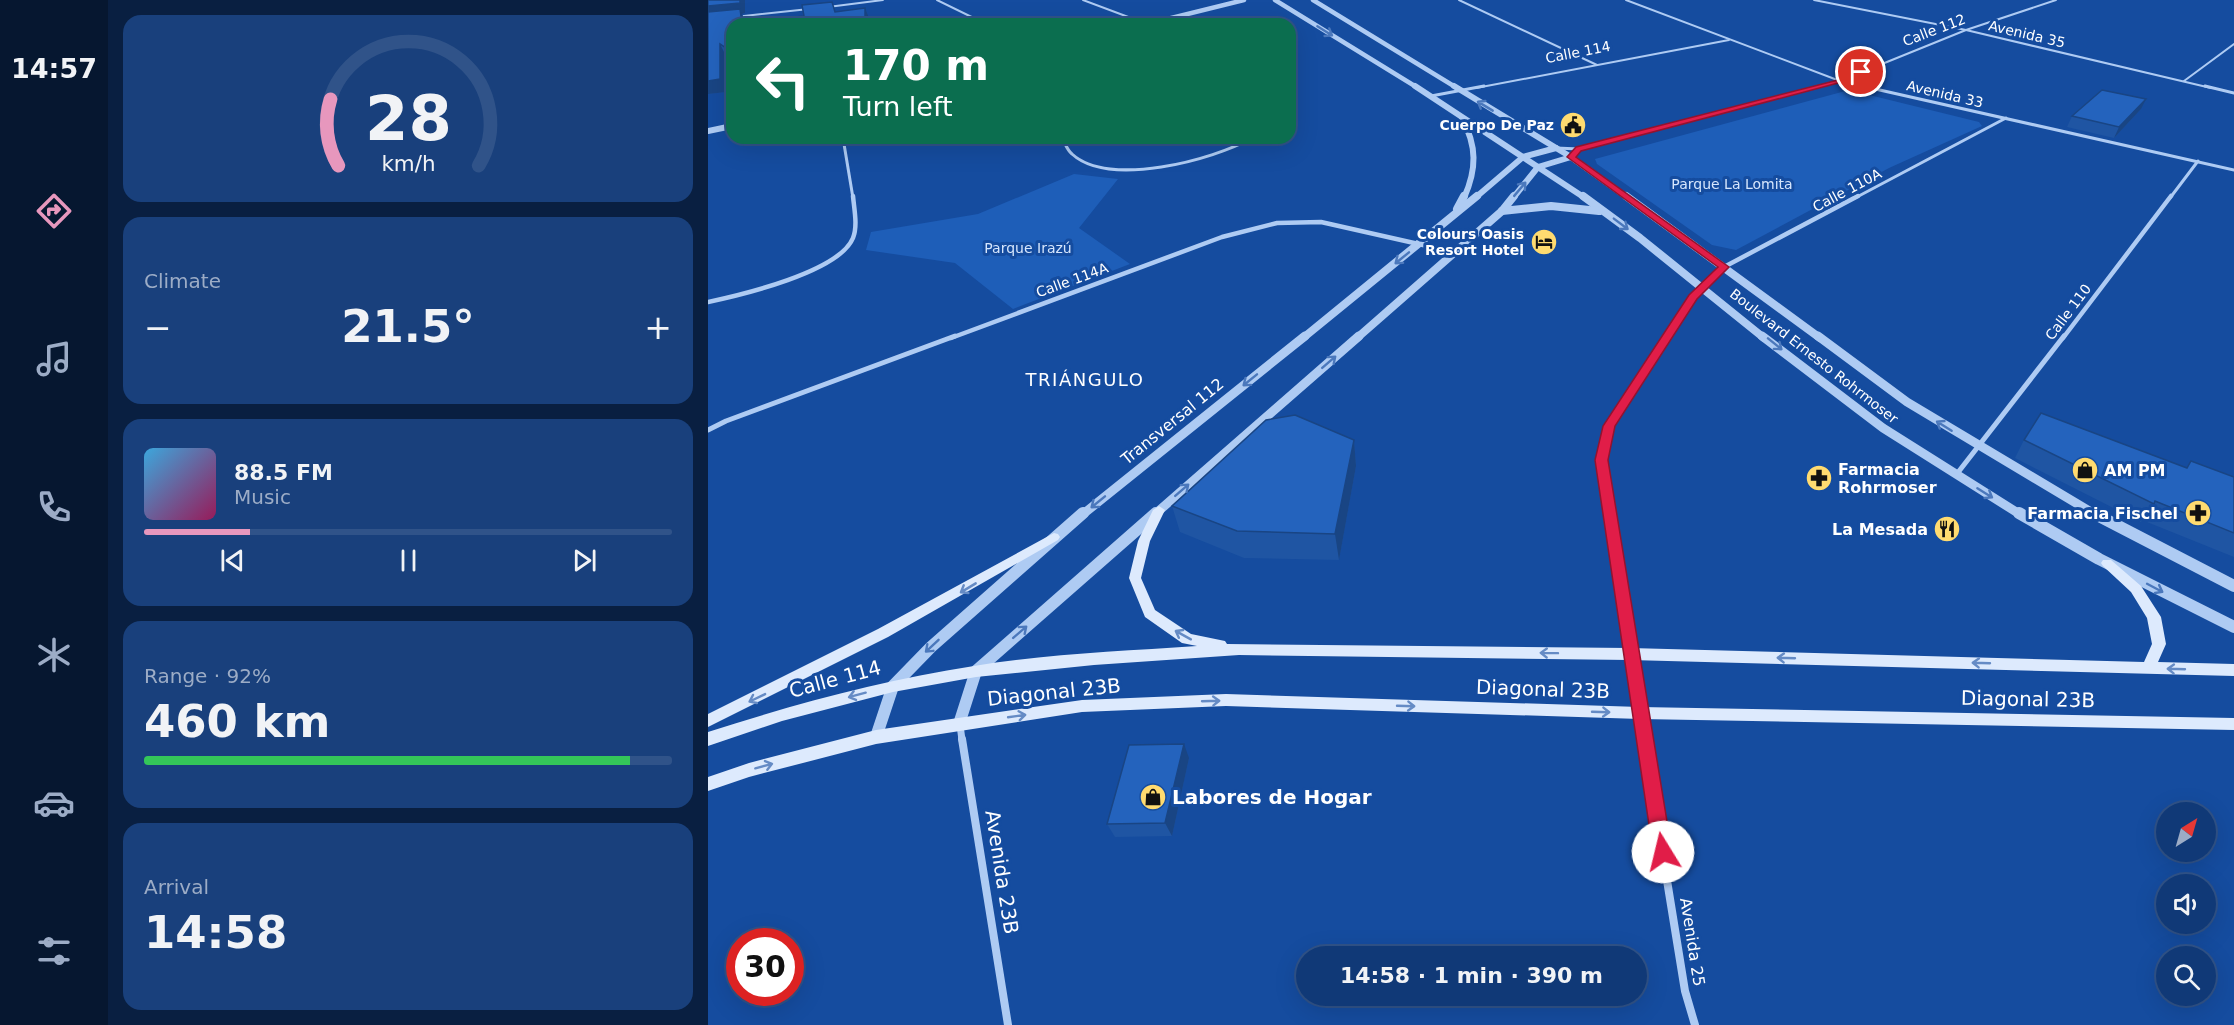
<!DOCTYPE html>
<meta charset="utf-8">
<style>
:root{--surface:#103977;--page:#19407c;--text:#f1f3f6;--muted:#9cacc6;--line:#305389;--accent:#e797bd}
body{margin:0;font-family:"DejaVu Sans",sans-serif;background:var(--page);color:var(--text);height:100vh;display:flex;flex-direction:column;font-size:22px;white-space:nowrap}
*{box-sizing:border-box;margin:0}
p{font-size:20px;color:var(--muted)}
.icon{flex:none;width:33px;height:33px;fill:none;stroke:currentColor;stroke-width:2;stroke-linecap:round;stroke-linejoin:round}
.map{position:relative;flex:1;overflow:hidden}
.sheet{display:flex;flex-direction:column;gap:15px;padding:15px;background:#091f41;width:600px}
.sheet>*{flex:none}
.banner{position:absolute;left:18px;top:18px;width:570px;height:126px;border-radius:18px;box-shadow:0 6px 24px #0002,0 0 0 2px var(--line);background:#0b6e4f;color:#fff;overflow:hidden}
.needle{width:39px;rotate:37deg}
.fabs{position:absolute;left:1448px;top:802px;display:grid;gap:12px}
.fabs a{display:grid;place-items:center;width:60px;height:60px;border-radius:50%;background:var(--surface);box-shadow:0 6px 24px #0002,0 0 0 2px var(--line);font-size:30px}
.speed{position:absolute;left:18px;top:928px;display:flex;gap:12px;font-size:30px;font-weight:700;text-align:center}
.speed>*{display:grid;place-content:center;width:78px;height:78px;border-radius:50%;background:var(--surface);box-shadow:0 6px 24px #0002,0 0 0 2px var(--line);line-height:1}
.speed .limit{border:9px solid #d22;background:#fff;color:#111}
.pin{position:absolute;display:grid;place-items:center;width:51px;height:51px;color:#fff;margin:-26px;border:3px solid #fff;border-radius:50%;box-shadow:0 2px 6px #0007}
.me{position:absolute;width:66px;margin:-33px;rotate:351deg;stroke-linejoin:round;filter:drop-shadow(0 0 4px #0008)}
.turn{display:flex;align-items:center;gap:21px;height:126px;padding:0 18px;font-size:27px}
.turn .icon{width:78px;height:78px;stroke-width:2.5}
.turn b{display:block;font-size:42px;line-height:51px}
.big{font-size:45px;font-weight:800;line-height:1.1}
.sheet .tile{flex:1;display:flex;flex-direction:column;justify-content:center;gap:9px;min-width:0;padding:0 21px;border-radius:18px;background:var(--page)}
.sheet .dial{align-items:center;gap:0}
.dial svg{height:156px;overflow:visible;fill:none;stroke:var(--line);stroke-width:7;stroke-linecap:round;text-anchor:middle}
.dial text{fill:var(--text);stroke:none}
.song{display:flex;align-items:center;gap:18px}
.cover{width:72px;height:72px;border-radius:9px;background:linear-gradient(135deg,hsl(200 70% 55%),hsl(330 70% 35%))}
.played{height:6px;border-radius:3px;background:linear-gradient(90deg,var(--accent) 20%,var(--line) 20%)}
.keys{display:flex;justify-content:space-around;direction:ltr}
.heat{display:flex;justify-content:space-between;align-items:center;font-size:33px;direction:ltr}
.charge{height:9px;border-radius:4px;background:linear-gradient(90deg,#34c759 92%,var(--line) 0)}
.trip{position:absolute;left:588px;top:946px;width:351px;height:60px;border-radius:30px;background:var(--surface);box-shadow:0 6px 24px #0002,0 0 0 2px var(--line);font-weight:800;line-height:60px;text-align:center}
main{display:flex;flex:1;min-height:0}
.tab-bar{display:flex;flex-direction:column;width:108px;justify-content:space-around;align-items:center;background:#061730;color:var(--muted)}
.tab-bar .icon{width:42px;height:42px}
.tab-bar .active{color:var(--accent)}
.tab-bar b{font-size:27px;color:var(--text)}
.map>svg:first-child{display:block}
.green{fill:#1e5eb8}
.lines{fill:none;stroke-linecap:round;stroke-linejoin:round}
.minor-far5{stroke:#aecbf3;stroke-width:2}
.minor-far4{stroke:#aecbf3;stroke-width:3}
.minor-far3{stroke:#aecbf3;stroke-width:4.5}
.minor-far2{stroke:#aecbf3;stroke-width:5}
.minor-far1{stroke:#aecbf3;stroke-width:7}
.minor{stroke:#aecbf3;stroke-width:8}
.tertiary-far4{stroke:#aecbf3;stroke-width:4.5}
.tertiary-far3{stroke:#aecbf3;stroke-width:6}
.tertiary-far2{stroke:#aecbf3;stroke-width:8}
.tertiary-far1{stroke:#aecbf3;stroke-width:9}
.tertiary{stroke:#aecbf3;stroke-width:12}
.secondary{fill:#ddeafd;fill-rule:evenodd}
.wall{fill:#1f55a3}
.shaded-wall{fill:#194584}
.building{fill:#2463bd;stroke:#194584;stroke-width:1.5}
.oneway{stroke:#4b78bc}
.oneway2{stroke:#658bc5}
.route{fill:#e11d48;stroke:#92132f;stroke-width:1.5}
.labels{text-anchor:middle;stroke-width:6;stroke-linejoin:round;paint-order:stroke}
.far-street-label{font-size:14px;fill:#fff;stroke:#154c9f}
.far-poi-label{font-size:14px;font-weight:bold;fill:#fff;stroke:#154c9f;text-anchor:end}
.far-park-label{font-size:14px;fill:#d6e6fd;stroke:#154c9f}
.street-label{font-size:16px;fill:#fff;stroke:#154c9f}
.poi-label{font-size:16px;font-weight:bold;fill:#fff;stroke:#154c9f;text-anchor:start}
.neighbourhood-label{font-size:18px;letter-spacing:1.5px;fill:#fff;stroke:#154c9f}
.near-street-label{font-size:20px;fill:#fff;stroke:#154c9f}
.near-poi-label{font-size:20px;font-weight:bold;fill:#fff;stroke:#154c9f;text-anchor:start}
</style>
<main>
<nav class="tab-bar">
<b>14:57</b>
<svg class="icon active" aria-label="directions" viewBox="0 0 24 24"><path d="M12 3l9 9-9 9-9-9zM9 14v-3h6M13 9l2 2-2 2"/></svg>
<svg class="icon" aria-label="music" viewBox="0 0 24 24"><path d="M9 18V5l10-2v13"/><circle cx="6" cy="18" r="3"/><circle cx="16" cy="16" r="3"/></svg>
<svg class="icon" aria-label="phone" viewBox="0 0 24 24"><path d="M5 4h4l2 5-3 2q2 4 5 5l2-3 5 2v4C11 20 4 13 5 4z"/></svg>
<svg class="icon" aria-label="climate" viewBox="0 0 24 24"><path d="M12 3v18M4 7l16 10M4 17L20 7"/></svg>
<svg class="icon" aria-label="car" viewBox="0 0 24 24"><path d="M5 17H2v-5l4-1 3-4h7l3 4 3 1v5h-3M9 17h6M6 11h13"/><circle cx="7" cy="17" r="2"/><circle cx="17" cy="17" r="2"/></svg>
<svg class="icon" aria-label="filters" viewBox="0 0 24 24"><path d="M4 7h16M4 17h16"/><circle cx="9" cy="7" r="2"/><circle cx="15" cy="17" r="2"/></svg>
</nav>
<section class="sheet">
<div class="tile dial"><svg viewBox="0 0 100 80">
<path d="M14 69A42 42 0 1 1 86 69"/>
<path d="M14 69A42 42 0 0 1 10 35" stroke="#e797bd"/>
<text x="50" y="56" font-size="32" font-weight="700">28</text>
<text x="50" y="72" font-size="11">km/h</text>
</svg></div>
<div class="tile"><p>Climate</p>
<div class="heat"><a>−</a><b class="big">21.5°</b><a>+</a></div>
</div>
<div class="tile">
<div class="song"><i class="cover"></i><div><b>88.5 FM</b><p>Music</p></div></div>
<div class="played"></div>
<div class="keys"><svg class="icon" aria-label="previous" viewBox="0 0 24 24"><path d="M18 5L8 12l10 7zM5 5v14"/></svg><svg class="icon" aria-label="pause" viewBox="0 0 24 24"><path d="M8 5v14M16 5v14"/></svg><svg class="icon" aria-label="next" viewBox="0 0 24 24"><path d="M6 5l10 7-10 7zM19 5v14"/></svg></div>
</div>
<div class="tile"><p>Range · 92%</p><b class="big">460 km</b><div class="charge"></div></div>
<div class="tile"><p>Arrival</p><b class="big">14:58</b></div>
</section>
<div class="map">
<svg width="1526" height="1025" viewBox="0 0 1526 1025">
<rect width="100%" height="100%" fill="#154c9f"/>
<g class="green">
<path d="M1141,90L1271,122L1274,126L1181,168L1028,250L1004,245L889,164L887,159Z"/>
<path d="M366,174L410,179L371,228L422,264L305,309L247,263L158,250L163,232L270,214Z"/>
</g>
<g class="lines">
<g class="minor-far5">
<path d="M229,0L278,24"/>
<path d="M375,0L439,24"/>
<path d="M751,0L889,65"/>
<path d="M918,0L1132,81L1161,88"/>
<path d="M1106,0L1258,30L1503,88"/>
<path d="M120,7L175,0"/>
<path d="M27,17L101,9"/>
<path d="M1476,81L1526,44"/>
<path d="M768,88L1021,40"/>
<path d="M1107,88L1132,81L1258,30L1348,0"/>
</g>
<g class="minor-far4">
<path d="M1154,86L1526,170"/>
<path d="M1497,86L1526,93"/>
<path d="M723,96L776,86"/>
<path d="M135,138L145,198"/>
<path d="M354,138C357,143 359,150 364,154C401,188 505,160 544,138"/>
<path d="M848,148L871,149L1113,86"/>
<path d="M1147,198L1298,118"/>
<path d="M1462,198L1490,161"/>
</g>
<g class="minor-far3">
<path d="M0,302C33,295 131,272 145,238C150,226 146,208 145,196"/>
<path d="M243,338L514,237L569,223L613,222L746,252"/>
<path d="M959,338L985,297L1016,267L1150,196"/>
<path d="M1355,338L1463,196"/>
</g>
<g class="minor-far2">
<path d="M0,430L18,421L247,336"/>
<path d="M1248,475L1356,336"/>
<path d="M901,515L893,461L901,426L960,336"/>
</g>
<g class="minor-far1">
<path d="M901,513L936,740"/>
<path d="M252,725L254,740"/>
</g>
<g class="minor">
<path d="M254,739L300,1025"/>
<path d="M936,739L977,991L987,1025"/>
</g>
<g class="tertiary-far4">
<path d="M567,0L710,88"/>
<path d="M605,0L749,88"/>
<path d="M439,24L536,0"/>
</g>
<g class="tertiary-far3">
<path d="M707,86L877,198"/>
<path d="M746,86L863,157L920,198"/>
<path d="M754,118C769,146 769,169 756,198"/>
<path d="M0,131L24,126"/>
<path d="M830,167L863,157"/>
<path d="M767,198L815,157L848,148"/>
<path d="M805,198L830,167"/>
</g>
<g class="tertiary-far2">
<path d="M875,196L932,238L1056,338"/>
<path d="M918,196L1112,338"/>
<path d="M749,209L756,196"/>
<path d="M794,211L843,206L891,211"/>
<path d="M595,338L769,196"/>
<path d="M649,338L794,211L806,196"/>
</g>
<g class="tertiary-far1">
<path d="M1054,336L1175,428L1313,515"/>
<path d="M1110,336L1199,402L1388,515"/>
<path d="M374,515L597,336"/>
<path d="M446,515L651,336"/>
</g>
<g class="tertiary">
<path d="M1311,513L1391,559L1526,627"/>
<path d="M1385,513L1526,586"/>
<path d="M251,724L268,671L448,513"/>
<path d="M168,737L185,686L223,647L375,513"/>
</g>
<g class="secondary">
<path d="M451,506L457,510L442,541L433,578L447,610L483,634L517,641L519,644L922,648L1436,662L1444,644L1439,618L1423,592L1395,566L1393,563L1395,560H1403L1433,586L1453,617L1458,644L1450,662L1526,664V676L922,660L531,655L386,665L268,677L185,692L74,721L0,746V732C87,704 175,680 266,666C339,654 415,651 489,646L474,643L437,617L421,578L430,541L445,510Z"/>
<path d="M346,533L350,534L352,537L350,540L180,637L0,727V714L170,629Z"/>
<path d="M518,694L932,707L1526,718V730L932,719L518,706L374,712L168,744L41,777L0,791V777L41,763L168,730L374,700Z"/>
</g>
</g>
<g class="wall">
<path d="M0,0H37V13L34,14L38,23L129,11L161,18V24H24V60L18,56V92L0,94Z"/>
<path d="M1433,109L1406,138L1359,127L1364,116Z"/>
<path d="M646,440L648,466L631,560L536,558L472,532L464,506Z"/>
<path d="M1316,440L1478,468L1483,461L1526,477V557L1434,520L1433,522L1307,458Z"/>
<path d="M481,758L464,836L407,837L399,824Z"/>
</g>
<g class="shaded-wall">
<path d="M32,0H37V13L34,14L38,24L0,18V6Z"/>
<path d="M157,8L161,18V24H157Z"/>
<path d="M12,44L18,56V92L0,94V81Z"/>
<path d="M1438,99L1433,109L1406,138L1411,127Z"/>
<path d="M646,440L648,466L631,560L627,534Z"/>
<path d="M476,744L481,758L464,836L457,823Z"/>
</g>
<g class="building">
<path d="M0,0H32V3L0,6Z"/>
<path d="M124,2L127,12L157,8V24H24V52L12,44V79L0,81V12L32,9L34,23L96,16L94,5Z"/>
<path d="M1394,90L1438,99L1411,127L1364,116Z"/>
<path d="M1333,413L1479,468L1483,461L1526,477V533L1447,501L1446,504L1316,440Z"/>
<path d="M587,415L646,440L627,534L529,531L464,506L558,420Z"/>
<path d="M476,744L457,823L399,824L421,745Z"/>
</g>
<defs><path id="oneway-shaft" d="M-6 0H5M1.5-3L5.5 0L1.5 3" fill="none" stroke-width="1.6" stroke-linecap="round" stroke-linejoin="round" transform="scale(1.5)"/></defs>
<g class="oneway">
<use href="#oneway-shaft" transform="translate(617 31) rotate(32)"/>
<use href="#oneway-shaft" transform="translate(777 106) rotate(-149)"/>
<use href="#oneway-shaft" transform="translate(812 189) rotate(-50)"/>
<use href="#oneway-shaft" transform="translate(913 224) rotate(37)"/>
<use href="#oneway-shaft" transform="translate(694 258) rotate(141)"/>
<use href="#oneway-shaft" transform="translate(1067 344) rotate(39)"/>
<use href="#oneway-shaft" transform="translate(621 362) rotate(-41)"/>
<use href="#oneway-shaft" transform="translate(542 380) rotate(141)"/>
<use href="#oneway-shaft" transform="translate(1236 426) rotate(-148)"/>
<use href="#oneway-shaft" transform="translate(474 490) rotate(-41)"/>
<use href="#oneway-shaft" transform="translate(1277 493) rotate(32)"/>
<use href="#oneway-shaft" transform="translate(390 502) rotate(141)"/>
<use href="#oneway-shaft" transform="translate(1447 588) rotate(28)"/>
<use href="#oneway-shaft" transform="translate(312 632) rotate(-41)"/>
<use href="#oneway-shaft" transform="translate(224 646) rotate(137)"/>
</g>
<g class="oneway2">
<use href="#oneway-shaft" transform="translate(260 588) rotate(149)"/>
<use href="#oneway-shaft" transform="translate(475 635) rotate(-151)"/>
<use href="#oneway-shaft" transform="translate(841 653) rotate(-179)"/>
<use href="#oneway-shaft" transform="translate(1078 658) rotate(-178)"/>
<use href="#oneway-shaft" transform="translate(1273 663) rotate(-178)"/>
<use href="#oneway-shaft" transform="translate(1468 669) rotate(-178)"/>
<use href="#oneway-shaft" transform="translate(149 695) rotate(165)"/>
<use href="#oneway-shaft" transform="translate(49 698) rotate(154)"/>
<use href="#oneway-shaft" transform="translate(503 701) rotate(-2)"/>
<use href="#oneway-shaft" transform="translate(698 706) rotate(2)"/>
<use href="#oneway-shaft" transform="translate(893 712) rotate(2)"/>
<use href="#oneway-shaft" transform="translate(309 716) rotate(-8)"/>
<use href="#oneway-shaft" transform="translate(56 766) rotate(-15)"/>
</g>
<path class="route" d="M1151,71L1156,72L1134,82L873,151L868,157L1021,267L989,299L907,426L900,460L964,852L961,859L955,862L948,859L945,852L887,460L895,426L981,295L1010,267L859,157L868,147L1130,80Z"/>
<defs>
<symbol id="civic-disc" viewBox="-11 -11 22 22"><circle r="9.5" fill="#ffdb70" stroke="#154c9f"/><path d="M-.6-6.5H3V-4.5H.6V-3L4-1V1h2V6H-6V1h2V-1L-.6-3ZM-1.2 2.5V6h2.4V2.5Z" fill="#111"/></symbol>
<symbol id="hotel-disc" viewBox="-11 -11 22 22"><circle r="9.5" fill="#ffdb70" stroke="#154c9f"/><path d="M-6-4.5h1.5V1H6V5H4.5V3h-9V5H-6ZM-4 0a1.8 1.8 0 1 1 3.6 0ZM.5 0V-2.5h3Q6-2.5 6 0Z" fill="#111"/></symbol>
<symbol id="shop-disc" viewBox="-11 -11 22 22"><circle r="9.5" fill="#ffdb70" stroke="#154c9f"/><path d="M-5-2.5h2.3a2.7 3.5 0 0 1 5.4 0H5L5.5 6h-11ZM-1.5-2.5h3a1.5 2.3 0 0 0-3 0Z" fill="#111"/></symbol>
<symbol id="pharmacy-disc" viewBox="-11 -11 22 22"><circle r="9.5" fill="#ffdb70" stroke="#154c9f"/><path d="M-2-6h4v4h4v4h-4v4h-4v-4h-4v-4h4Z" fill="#111"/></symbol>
<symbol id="restaurant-disc" viewBox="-11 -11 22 22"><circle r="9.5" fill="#ffdb70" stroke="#154c9f"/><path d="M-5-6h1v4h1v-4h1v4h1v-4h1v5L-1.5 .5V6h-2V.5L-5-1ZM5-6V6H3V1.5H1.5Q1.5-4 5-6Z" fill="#111"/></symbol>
</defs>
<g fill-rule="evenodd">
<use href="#civic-disc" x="850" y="110" width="30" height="30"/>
<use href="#hotel-disc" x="821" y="227" width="30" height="30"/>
<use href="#shop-disc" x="1362" y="455" width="30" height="30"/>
<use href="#pharmacy-disc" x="1096" y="463" width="30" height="30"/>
<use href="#pharmacy-disc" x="1475" y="498" width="30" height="30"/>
<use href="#restaurant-disc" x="1224" y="514" width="30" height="30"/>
<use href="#shop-disc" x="430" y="782" width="30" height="30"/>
</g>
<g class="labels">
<g class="far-street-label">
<text transform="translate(1226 30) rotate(-21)" y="5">Calle 112</text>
<text transform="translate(1319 34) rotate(13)" y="5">Avenida 35</text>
<text transform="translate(870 52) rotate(-11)" y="5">Calle 114</text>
<text transform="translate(1237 94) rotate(13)" y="5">Avenida 33</text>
<text transform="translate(1139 190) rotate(-28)" y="5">Calle 110A</text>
<text transform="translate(364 280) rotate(-20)" y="5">Calle 114A</text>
<text transform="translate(1360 312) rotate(-53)" y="5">Calle 110</text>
<text transform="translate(1106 356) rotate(38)" y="5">Boulevard Ernesto Rohrmoser</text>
</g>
<g class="far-poi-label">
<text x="846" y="130">Cuerpo De Paz</text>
<text x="816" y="239">Colours Oasis<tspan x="816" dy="16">Resort Hotel</tspan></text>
</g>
<g class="far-park-label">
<text x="1024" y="189">Parque La Lomita</text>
<text x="320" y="253">Parque Irazú</text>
</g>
<g class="street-label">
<text transform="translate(464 421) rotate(-39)" y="6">Transversal 112</text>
<text transform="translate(985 942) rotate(81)" y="6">Avenida 25</text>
</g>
<g class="poi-label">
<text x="1130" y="475">Farmacia<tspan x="1130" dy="18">Rohrmoser</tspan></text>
<text x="1396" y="476">AM PM</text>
<text x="1470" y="519" text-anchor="end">Farmacia Fischel</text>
<text x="1220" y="535" text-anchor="end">La Mesada</text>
</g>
<g class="neighbourhood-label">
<text x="377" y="386">TRIÁNGULO</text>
</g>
<g class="near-street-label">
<text transform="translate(127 679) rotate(-15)" y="7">Calle 114</text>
<text transform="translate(835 689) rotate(2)" y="7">Diagonal 23B</text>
<text transform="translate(346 692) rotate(-6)" y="7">Diagonal 23B</text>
<text transform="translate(1320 699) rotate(1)" y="7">Diagonal 23B</text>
<text transform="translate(294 872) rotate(81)" y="7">Avenida 23B</text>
</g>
<g class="near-poi-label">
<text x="464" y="804">Labores de Hogar</text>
</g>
</g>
</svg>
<div class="fabs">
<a><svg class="needle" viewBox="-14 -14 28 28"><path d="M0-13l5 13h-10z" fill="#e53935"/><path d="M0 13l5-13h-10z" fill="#9cacc6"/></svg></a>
<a><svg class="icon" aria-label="sound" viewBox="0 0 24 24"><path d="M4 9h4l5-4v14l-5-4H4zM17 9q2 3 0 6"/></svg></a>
<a><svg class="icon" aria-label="search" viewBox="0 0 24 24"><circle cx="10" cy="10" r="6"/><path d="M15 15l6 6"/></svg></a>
</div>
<div class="speed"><div class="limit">30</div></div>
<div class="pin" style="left:1153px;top:72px;background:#d93025"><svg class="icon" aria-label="arrive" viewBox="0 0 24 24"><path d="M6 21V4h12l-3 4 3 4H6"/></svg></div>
<svg class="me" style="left:955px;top:852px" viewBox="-20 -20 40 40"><circle r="19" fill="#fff"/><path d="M0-13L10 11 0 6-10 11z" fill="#e11d48"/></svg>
<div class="trip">14:58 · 1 min · 390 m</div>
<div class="banner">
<div class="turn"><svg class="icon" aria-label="left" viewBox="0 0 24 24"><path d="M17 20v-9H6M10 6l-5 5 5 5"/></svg><div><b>170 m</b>Turn left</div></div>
</div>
</div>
</main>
